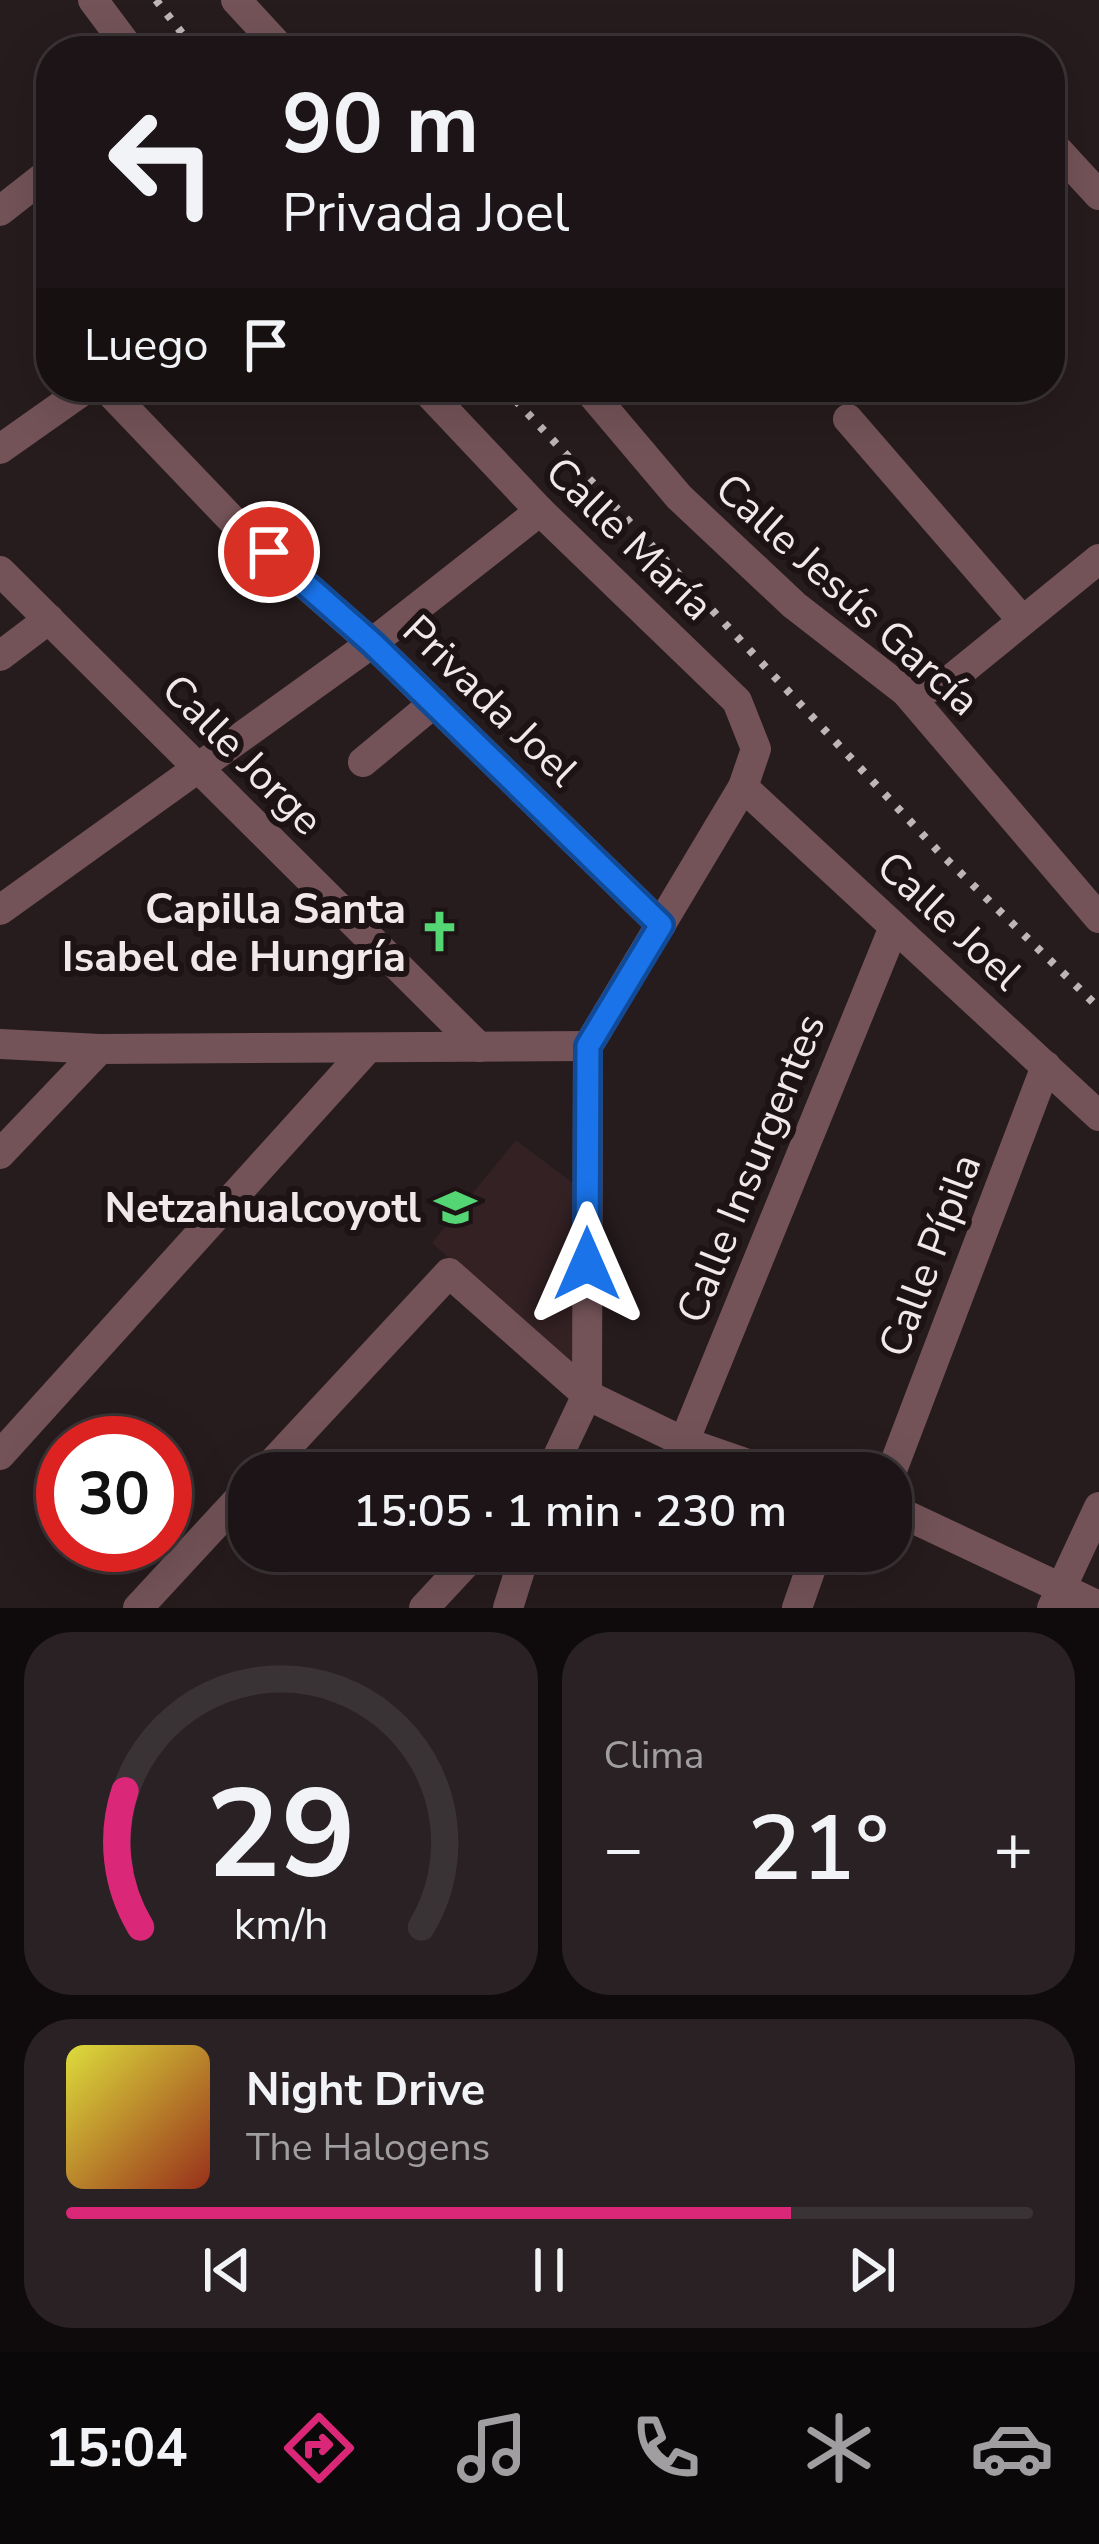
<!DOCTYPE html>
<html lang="es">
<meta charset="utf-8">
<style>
:root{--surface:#1c1416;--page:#292123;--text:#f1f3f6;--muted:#a09ea1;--line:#3a3335;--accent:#db2777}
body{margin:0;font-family:"Nunito Sans",sans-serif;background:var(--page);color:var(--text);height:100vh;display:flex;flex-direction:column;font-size:45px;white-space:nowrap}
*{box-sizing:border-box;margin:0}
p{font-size:39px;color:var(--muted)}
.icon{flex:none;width:66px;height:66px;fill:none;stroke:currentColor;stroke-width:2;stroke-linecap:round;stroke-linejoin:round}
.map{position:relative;height:1608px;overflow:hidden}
.details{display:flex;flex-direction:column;gap:24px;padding:24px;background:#0f0b0c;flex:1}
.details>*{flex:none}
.guide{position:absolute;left:36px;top:36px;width:1029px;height:366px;border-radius:48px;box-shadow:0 12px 48px #0002,0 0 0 3px var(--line);background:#1c1416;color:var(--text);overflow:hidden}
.speed{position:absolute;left:36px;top:1416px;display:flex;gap:24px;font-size:60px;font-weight:700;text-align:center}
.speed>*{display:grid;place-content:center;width:156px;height:156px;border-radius:50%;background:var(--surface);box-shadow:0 12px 48px #0002,0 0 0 3px var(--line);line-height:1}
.speed .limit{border:18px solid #d22;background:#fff;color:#111}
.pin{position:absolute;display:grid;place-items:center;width:102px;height:102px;color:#fff;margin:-51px;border:6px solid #fff;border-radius:50%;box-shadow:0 3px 12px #0007}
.me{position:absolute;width:132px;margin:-66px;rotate:0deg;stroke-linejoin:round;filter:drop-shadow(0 0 9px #0008)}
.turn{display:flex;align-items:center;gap:42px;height:252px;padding:0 48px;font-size:54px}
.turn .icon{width:156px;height:156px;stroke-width:2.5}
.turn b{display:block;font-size:84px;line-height:102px}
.then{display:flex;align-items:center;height:114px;padding:0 48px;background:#0003;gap:24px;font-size:45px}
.big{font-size:90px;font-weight:600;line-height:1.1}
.details .widget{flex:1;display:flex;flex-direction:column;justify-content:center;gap:18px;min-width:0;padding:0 42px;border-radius:48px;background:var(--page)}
.details .dial{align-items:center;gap:0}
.dial svg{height:312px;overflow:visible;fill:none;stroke:var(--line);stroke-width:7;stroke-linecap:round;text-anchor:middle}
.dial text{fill:var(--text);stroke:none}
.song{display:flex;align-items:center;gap:36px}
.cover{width:144px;height:144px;border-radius:18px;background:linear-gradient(135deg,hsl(60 70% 55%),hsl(10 70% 35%))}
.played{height:12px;border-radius:6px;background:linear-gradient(90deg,var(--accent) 75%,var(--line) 75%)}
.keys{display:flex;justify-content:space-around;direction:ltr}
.heat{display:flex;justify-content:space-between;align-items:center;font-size:66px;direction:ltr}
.details .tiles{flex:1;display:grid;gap:24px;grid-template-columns:1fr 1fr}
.widget:last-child{grid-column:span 2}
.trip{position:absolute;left:228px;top:1452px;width:684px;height:120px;border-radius:48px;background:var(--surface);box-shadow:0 12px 48px #0002,0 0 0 3px var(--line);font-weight:600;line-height:120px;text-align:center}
.tabs{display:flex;height:192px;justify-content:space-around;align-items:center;background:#0b0809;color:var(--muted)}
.tabs .icon{width:84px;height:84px}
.tabs .on{color:var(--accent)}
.tabs b{font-size:54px;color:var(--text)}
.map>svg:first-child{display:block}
.built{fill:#332124}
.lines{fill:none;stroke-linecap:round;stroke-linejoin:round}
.minor{stroke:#735358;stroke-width:30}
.rail{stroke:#beb5b7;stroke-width:8;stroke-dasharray:6 12;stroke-linecap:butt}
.route-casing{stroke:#114b97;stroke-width:30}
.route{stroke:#1a73e8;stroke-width:21}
.labels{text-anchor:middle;stroke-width:12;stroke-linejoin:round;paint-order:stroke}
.street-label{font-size:42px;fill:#f0e8ea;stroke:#1d1214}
.poi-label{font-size:42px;font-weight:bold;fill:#f0e8ea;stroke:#1d1214;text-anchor:end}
</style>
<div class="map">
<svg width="1099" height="1608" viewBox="0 0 1099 1608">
<rect width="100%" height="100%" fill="#261b1d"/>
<path class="built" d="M516,1140L573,1183L572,1366L432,1243Z"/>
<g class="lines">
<g class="minor">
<path d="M93,0L131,51"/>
<path d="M236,0L283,51"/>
<path d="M1050,142L1099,195"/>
<path d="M0,211L51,171"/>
<path d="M105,387L234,522L372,643L661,925"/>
<path d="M423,387L540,511L737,701L756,749L743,787L588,1046L587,1395L550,1473"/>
<path d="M586,387L679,497L794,605L906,692L1099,918"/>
<path d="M848,419L1022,620"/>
<path d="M0,449L88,387"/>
<path d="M0,571L479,1047"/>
<path d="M0,656L49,619"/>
<path d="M906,692L944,685L1099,559"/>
<path d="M363,762L434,703"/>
<path d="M743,787L1099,1116"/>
<path d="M0,910L372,643L540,511"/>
<path d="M0,1044L100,1049L588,1046"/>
<path d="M0,1154L100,1049"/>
<path d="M684,1442L894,927"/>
<path d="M0,1455L368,1048"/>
<path d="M263,1473L449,1273L587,1395L684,1442L774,1473"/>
<path d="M891,1473L1046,1066"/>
<path d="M891,1508L1099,1606"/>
<path d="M138,1608L249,1488"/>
<path d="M424,1608L477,1551"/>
<path d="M508,1608L526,1551"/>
<path d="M797,1608L817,1551"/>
<path d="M1052,1608L1099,1507"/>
</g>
<g class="rail">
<path d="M156,0L196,51"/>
<path d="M503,387L938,851L1099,1008"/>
</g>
</g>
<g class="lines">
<defs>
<path id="route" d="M269,552L372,643L661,925L588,1046L587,1264"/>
</defs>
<use href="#route" class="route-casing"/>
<use href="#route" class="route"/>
</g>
<defs>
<symbol id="church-bare" viewBox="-9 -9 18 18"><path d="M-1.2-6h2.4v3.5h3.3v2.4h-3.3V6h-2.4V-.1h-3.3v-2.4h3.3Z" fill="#53d673" stroke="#1d1214" stroke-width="2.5" paint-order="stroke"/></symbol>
<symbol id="school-bare" viewBox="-9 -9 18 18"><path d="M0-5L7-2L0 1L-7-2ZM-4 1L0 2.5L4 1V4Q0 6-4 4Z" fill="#53d673" stroke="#1d1214" stroke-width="2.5" paint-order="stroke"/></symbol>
</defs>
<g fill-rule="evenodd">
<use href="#church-bare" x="410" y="902" width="59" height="59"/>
<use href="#school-bare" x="426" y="1178" width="59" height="59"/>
</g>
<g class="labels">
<g class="street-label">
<text transform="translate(630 538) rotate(44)" y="15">Calle María</text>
<text transform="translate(848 594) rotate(42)" y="15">Calle Jesús García</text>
<text transform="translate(491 700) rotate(44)" y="15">Privada Joel</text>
<text transform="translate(243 754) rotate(45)" y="15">Calle Jorge</text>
<text transform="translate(950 920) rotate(43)" y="15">Calle Joel</text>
<text transform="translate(750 1168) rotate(-68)" y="15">Calle Insurgentes</text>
<text transform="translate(929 1255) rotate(-69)" y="15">Calle Pípila</text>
</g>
<g class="poi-label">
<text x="406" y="923">Capilla Santa<tspan x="406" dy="48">Isabel de Hungría</tspan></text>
<text x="421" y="1222">Netzahualcoyotl</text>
</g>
</g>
</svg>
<div class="speed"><div class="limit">30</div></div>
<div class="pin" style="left:269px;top:552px;background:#d93025"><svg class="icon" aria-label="arrive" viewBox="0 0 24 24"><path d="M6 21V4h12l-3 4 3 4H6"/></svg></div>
<svg class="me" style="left:587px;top:1264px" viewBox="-20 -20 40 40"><path d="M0-17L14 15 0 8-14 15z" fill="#1a73e8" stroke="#fff" stroke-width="4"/></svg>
<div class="trip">15:05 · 1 min · 230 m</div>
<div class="guide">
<div class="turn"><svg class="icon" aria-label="left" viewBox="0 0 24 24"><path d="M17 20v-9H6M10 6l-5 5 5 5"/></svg><div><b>90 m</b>Privada Joel</div></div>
<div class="then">Luego<svg class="icon" aria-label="arrive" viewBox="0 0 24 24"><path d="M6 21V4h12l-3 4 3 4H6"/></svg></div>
</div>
</div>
<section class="details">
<div class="tiles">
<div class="widget dial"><svg viewBox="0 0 100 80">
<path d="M14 69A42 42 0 1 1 86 69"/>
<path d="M14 69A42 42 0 0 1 10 34" stroke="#db2777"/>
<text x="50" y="56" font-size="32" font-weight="700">29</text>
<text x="50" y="72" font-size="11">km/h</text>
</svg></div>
<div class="widget"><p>Clima</p>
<div class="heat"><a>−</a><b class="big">21°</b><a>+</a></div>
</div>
<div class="widget">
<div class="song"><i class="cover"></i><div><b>Night Drive</b><p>The Halogens</p></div></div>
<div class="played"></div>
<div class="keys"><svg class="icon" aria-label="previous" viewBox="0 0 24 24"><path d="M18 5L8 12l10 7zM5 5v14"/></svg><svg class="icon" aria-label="pause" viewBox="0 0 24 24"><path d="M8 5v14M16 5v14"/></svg><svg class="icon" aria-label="next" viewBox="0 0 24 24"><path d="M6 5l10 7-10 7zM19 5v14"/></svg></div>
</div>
</div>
</section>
<nav class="tabs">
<b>15:04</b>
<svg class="icon on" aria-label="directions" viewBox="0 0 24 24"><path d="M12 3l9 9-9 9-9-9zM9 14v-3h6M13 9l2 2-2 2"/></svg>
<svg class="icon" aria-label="music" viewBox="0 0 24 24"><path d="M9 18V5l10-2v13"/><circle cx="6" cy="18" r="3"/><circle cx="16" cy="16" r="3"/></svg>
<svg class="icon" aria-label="phone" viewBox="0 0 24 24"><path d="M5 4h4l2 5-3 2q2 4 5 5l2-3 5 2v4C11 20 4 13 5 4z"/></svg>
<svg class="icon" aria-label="climate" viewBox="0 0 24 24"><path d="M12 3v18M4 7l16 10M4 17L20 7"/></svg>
<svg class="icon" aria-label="car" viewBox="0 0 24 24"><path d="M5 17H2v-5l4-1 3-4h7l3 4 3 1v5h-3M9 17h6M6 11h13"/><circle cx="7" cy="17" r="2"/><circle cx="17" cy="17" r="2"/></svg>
</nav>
